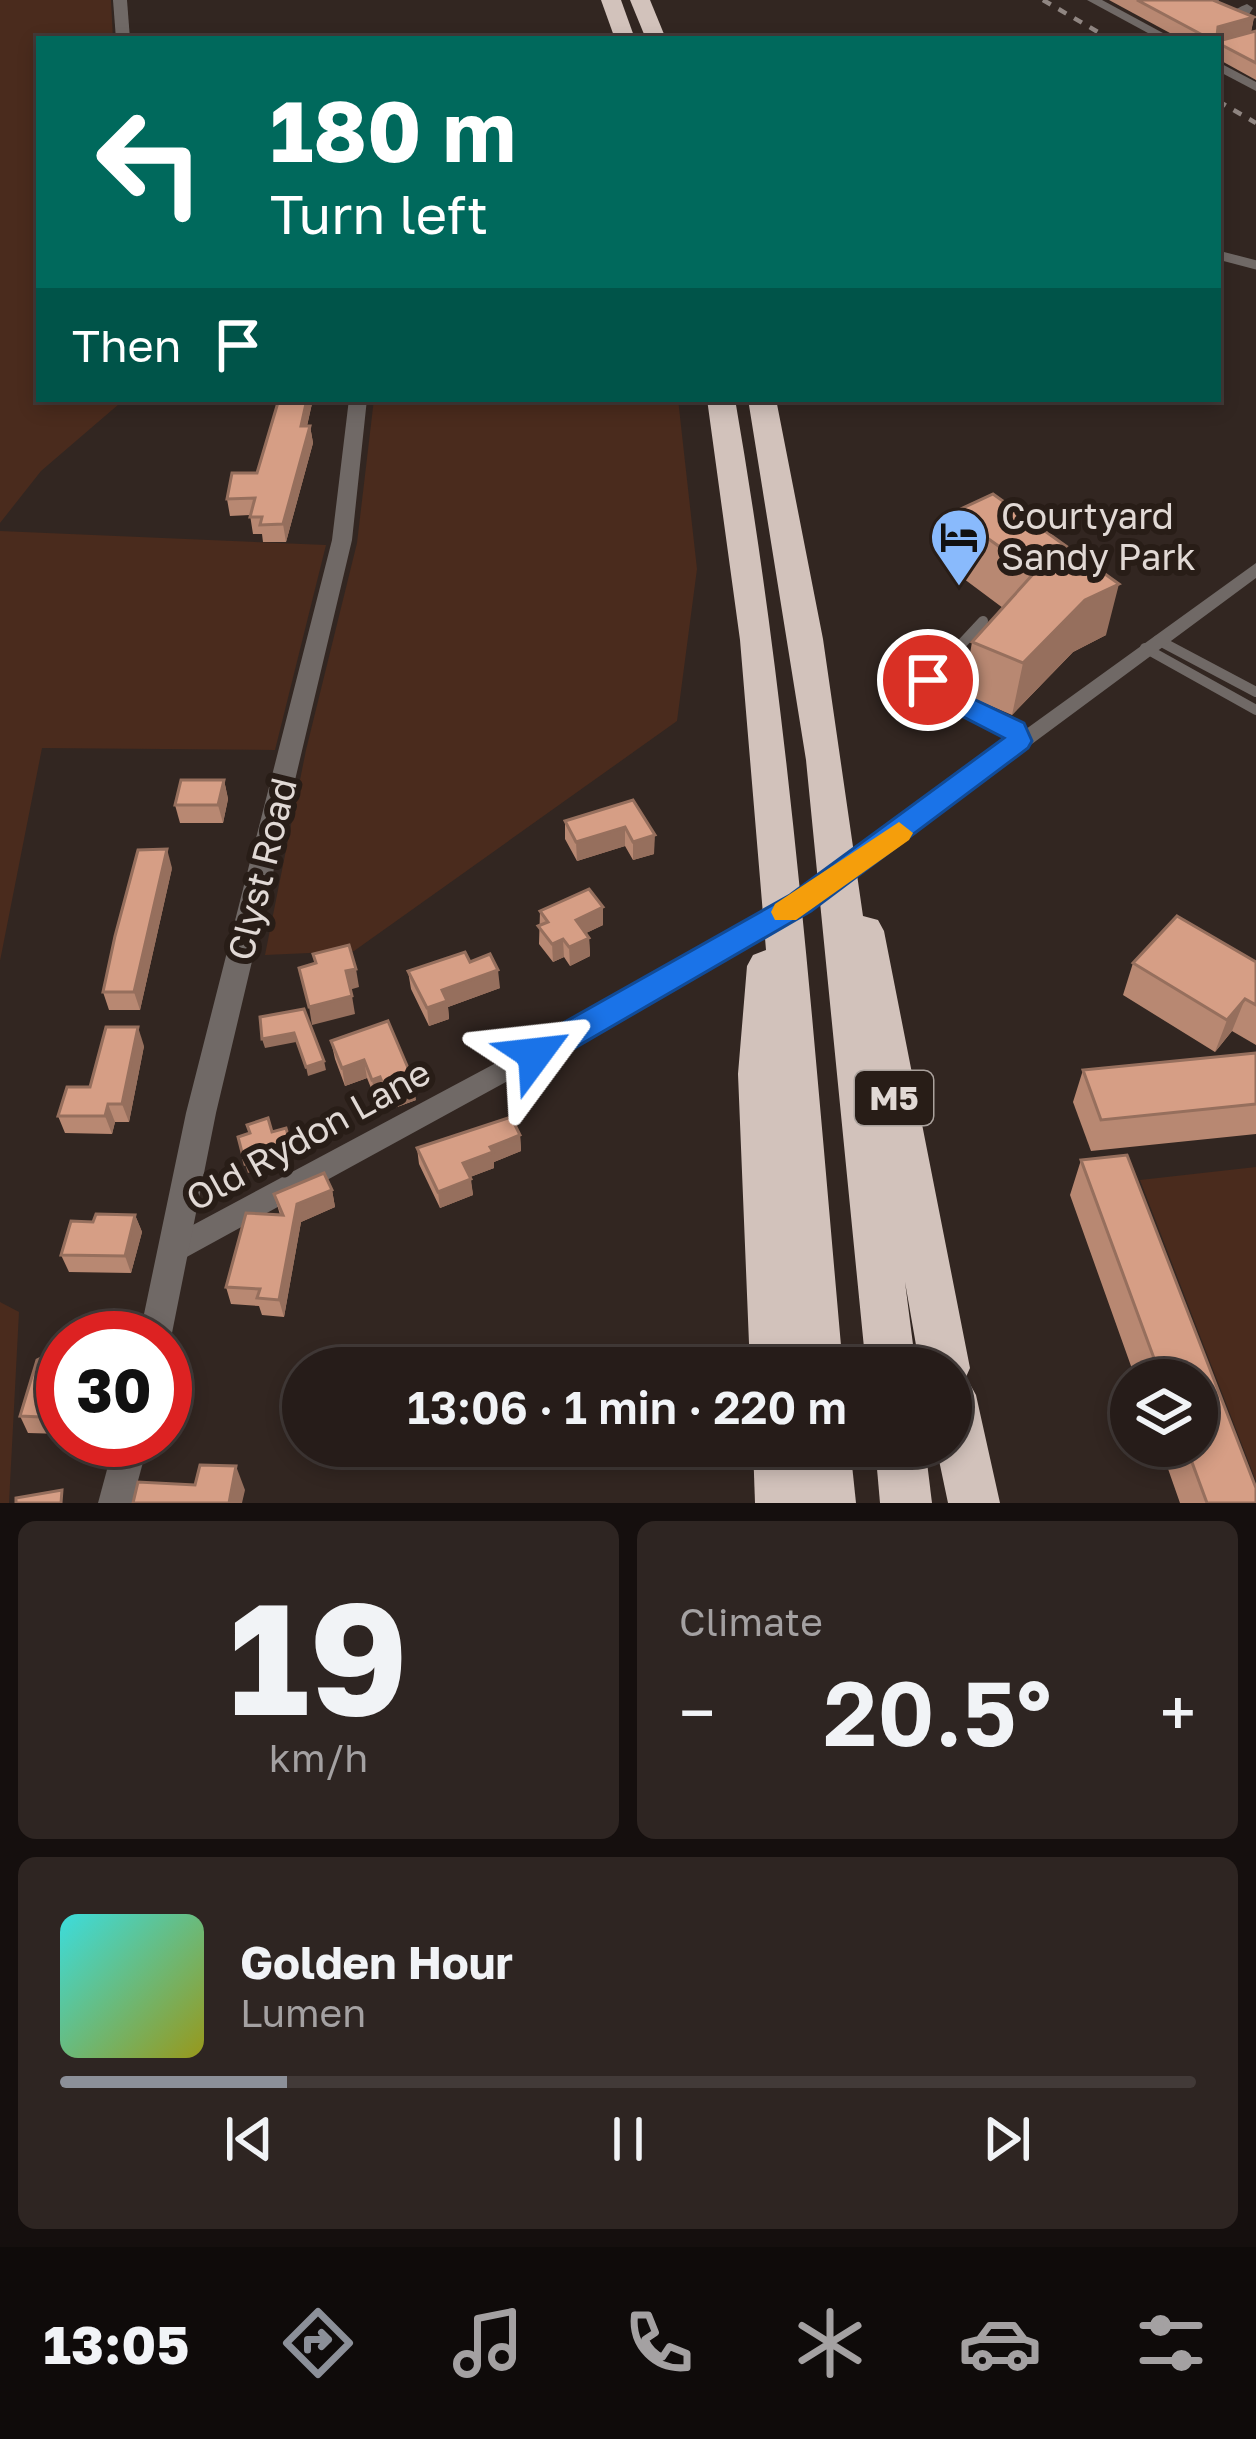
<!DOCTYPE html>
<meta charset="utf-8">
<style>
:root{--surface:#261c19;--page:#2e2522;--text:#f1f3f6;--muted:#a4a1a2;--line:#423a38;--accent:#8c9099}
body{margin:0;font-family:"Golos Text",sans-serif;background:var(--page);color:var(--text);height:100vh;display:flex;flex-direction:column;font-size:45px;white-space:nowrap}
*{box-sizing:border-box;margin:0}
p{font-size:39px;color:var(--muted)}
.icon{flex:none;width:66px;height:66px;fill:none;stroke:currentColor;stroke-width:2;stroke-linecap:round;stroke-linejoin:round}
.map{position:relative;height:1503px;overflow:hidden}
.drawer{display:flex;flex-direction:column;gap:18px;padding:18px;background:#150f0e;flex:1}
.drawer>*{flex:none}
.hud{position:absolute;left:36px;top:36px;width:1185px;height:366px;border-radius:0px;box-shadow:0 6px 18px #0003,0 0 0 3px var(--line);background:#00695c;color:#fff;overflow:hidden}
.fabs{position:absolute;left:1110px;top:1359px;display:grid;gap:24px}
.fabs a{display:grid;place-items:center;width:108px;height:108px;border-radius:50%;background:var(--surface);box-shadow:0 6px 18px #0003,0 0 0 3px var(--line);font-size:60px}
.speed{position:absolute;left:36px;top:1311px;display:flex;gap:24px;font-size:60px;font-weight:700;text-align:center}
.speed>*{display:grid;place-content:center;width:156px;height:156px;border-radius:50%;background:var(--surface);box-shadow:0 6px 18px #0003,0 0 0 3px var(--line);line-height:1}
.speed .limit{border:18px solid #d22;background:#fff;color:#111}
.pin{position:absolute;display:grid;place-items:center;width:102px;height:102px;color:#fff;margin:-51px;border:6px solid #fff;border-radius:50%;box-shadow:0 3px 12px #0007}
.me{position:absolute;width:132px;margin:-66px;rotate:60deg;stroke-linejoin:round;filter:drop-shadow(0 0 9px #0008)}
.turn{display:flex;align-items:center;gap:42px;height:252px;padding:0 36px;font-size:54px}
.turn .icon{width:156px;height:156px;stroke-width:2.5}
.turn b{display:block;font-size:84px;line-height:102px}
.then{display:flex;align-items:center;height:114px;padding:0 36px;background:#0003;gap:24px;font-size:45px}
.big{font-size:90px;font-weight:600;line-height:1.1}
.drawer .tile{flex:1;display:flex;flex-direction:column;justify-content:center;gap:18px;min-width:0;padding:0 42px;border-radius:18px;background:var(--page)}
.drawer .dial{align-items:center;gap:0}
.dial b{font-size:156px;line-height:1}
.song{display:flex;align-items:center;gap:36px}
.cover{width:144px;height:144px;border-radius:18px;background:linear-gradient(135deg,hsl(180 70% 55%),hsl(60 70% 35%))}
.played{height:12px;border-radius:6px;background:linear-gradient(90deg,var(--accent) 20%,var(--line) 20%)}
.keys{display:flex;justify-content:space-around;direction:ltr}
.heat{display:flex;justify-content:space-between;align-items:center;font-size:66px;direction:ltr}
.drawer .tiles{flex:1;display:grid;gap:18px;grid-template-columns:1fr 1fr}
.tile:last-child{grid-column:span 2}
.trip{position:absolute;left:282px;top:1347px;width:690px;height:120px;border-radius:60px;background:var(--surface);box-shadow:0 6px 18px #0003,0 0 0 3px var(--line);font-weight:600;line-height:120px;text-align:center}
.tabs{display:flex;height:192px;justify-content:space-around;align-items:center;background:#0f0b0a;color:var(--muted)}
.tabs .icon{width:84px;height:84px}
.tabs .current{color:var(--accent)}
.tabs b{font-size:54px;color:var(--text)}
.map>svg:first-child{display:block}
.green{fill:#4a2b1d}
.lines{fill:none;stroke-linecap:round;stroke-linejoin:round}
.service-far1{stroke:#706966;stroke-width:9}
.service{stroke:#706966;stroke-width:10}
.minor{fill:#706966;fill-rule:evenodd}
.tertiary{fill:#706966;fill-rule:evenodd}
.motorway{fill:#d2c2bb;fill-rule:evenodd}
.rail{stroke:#908682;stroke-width:4.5;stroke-dasharray:9 9;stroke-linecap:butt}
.wall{fill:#b88872}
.shaded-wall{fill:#966f5d}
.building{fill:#d69e85;stroke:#966f5d;stroke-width:3}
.route{fill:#1a73e8;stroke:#114b97;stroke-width:3}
.slow{fill:#f59e0b}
.labels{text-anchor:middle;stroke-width:12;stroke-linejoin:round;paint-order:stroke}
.shield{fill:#281d17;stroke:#aaa19c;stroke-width:3}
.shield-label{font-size:33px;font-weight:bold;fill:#e1d9d5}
.poi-label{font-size:36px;fill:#e1d9d5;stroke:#281d17;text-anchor:start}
.street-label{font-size:36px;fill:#e1d9d5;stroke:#281d17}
</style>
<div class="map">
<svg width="1256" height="1503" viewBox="0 0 1256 1503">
<rect width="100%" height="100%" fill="#322621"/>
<g class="green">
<path d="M0,0H111L113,39H39V399H210L119,404L41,471L0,523Z"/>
<path d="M374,399H678L697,569L677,721L354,951L265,955L306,750L357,543Z"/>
<path d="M0,531L326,545L275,750L42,748L0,961Z"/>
<path d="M1256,1167V1481L1140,1180Z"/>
<path d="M0,1302L19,1312L9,1503H0Z"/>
</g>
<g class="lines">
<path class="service-far1" d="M1218,255L1256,265"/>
<g class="service">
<path d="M983,621L928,680L934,691L1014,730L1019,741"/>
<path d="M1158,640L1256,692"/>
<path d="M1145,648L1256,710"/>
</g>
<g class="minor">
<path d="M1087,0H1102L1174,39H1159Z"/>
<path d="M1207,0H1219L1217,7C1234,14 1234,9 1247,4L1253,8L1248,16L1225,19L1207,11Z"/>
<path d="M1218,62L1256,82V91L1218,71Z"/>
<path d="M1256,563V578L809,909L544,1061L183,1259L173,1262L163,1259L159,1250L163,1241L526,1047L793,897Z"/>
</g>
<g class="tertiary">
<path d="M113,0H127L130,39H116Z"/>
<path d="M349,399H367L352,540L216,1113L171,1338L165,1349V1338H139L186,1113L332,540Z"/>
<path d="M115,1440H149L132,1503H98Z"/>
</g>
<g class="motorway">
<path d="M601,0H621L635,39H615Z"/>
<path d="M630,0H650L666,39H646Z"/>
<path d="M707,399H735C791,720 814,1044 843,1368H750L738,1074L747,966L753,955L766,950L740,640Z"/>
<path d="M748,399H776L823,639L863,916L878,920L884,931L970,1368L966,1377L976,1395L1000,1503H948L936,1446H951V1368H920L905,1282L916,1368H866L806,760Z"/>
<path d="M753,1446H850L856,1503H755Z"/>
<path d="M875,1446H925L932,1503H880Z"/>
</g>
<g class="rail">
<path d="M1043,0L1110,39"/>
<path d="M1218,101L1256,123"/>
</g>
</g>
<g class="wall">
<path d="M1109,0H1213L1254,17L1251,32L1222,39L1256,31V80L1218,59V39H1181Z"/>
<path d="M279,399H313L307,426H310L313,443L286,542H263L262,534H253L250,515L230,516L227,499L257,473Z"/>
<path d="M993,494L1106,635L1073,652L1012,715L963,694L972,642L1003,608L944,564L952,513Z"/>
<path d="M224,780L228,799L223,823H180L175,805Z"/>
<path d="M633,800L654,854L633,860L625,846L577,861L565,839V821Z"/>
<path d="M172,868L140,1010H109L103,992Z"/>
<path d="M603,907V925L586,933L589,938L590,956L570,966L564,957L553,962L539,944L540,911Z"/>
<path d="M470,962L500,988L448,1007L449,1019L429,1026L411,989L408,971Z"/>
<path d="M1256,962V1045L1232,1031L1215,1052L1123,995L1133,963Z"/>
<path d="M331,1041L416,1100L389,1110L383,1095L375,1098L367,1078L345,1086L335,1059Z"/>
<path d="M144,1046L129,1122H115L112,1134L65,1133L58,1116Z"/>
<path d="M1256,1053V1134L1091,1151L1073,1102L1083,1070Z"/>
<path d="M520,1135L521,1151L494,1162V1168L470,1177L473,1195L440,1208L419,1164L417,1148Z"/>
<path d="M1127,1155L1256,1488V1503H1180L1160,1446H1197V1380H1136L1070,1195L1081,1160Z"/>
<path d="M332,1190L335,1207L301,1222L284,1317L262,1315L259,1306L231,1304L226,1287L280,1215L274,1194Z"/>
<path d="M135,1215L142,1232L131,1273L69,1272L61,1255L93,1222Z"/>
<path d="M63,1357V1434L28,1433L20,1416Z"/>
</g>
<g class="shaded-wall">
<path d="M1254,17L1251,32L1218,40L1215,39L1218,27Z"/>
<path d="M307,399H313L303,443L301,426Z"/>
<path d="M310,426L313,443L286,542L283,524Z"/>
<path d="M1119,584L1106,635L1073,652L1012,715L1023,663L1085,600Z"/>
<path d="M224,780L228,799L223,823L218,805Z"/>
<path d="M625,827V846L577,861L576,842Z"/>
<path d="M655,835L654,854L633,860V842Z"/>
<path d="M167,849L172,868L140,1010L134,992Z"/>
<path d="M603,907V925L576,938V920Z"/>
<path d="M589,938L590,956L570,966L569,947Z"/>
<path d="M563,939L564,957L553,962L552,944Z"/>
<path d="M356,969L359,987L349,990L346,971Z"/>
<path d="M498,970L500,988L448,1007L449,1019L429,1026L427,1008L442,990Z"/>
<path d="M352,996L355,1014L312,1025L309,1007Z"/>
<path d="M1245,999L1232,1031L1215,1052L1227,1020Z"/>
<path d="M138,1027L144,1046L129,1122L122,1104Z"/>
<path d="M294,1033L296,1042L265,1048L262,1039Z"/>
<path d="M364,1060L367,1078L345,1086L342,1068Z"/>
<path d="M324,1061L326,1070L308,1076L306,1067Z"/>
<path d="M380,1077L383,1095L375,1098L372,1080Z"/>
<path d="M414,1082L416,1100L389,1110L386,1092Z"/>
<path d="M108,1104L115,1122L112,1134L105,1116Z"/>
<path d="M520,1135L521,1151L494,1162V1168L465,1179L463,1163L490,1147Z"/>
<path d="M292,1149L294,1157L248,1173L245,1164Z"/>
<path d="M471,1179L473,1195L440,1208L438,1192Z"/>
<path d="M332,1190L335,1207L301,1222L284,1317L279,1300L297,1204Z"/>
<path d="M135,1215L142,1232L131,1273L125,1256Z"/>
<path d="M236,1466L245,1490L242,1503H229Z"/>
</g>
<g class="building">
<path d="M1137,0H1213L1254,17L1218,27L1217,36L1222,40L1256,31V63L1218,43V39H1210Z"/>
<path d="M279,399H307L301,426H310L283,524L260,525L262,517H250L255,498L227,499L232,473H257Z"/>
<path d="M993,494L1119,584L1085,600L1023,663L972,642L1035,572L952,513Z"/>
<path d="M181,780H224L218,805H175Z"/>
<path d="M633,800L655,835L633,842L625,827L576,842L565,821Z"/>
<path d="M167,849L134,992H103L115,936L138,850Z"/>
<path d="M589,889L603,907L576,920L589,938L569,947L563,939L552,944L538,926L548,922L540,911Z"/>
<path d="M1177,916L1256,962V1005L1245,999L1227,1020L1133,963Z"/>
<path d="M349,945L356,969L346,971L352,996L309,1007L299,968L316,963L313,954Z"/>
<path d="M465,952L470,962L490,954L498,970L442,990L447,1001L427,1008L408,971Z"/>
<path d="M304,1009L324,1061L306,1067L294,1033L262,1039L260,1017Z"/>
<path d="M388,1021L414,1082L386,1092L380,1077L372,1080L364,1060L342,1068L331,1041Z"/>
<path d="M106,1027H138L122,1104H108L105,1116H58L67,1087H90Z"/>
<path d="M1256,1053V1104L1101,1120L1083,1070Z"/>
<path d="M511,1117L520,1135L490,1147L493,1152L463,1163L471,1179L438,1192L417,1148Z"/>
<path d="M268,1118L272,1132L286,1128L292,1149L245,1164L238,1137L250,1133L247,1125Z"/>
<path d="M1127,1155L1256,1488V1503H1207L1186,1446H1197V1380H1162L1081,1160Z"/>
<path d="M324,1173L332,1190L297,1204L279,1300L257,1298L260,1289L226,1287L246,1213L283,1215L274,1194Z"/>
<path d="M96,1214L135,1215L125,1256L61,1255L71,1221L93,1222Z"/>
<path d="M45,1356L63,1357V1418L20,1416L37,1360Z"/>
<path d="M200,1465L236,1466L229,1503H133L138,1482L195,1485Z"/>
<path d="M62,1490L61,1503H16V1498Z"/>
</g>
<path class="route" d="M928,671L937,674L944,685L1024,723L1032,741L1028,748L811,911L547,1064L535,1067L524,1064L519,1054L524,1045L790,895L1004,738L925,697L915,680Z"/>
<path class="slow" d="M899,822L913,833L909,840L796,920H775L771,912L775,904Z"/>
<defs>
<symbol id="hotel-pin" viewBox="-11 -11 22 30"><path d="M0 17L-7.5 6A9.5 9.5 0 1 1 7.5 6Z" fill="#89bafc" stroke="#281d17"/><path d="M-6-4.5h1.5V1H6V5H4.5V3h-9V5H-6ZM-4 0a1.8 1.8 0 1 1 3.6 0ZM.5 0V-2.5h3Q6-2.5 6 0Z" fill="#111"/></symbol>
</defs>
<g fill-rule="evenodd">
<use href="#hotel-pin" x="926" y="504" width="66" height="90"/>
</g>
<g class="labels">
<rect class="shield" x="855" y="1071" width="78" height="54" rx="9"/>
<g class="shield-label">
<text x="894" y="1110">M5</text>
</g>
<g class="poi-label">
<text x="1001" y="529">Courtyard<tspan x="1001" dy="41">Sandy Park</tspan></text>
</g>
<g class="street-label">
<text transform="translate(262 869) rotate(-76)" y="13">Clyst Road</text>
<text transform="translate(308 1135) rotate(-29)" y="13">Old Rydon Lane</text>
</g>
</g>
</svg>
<div class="fabs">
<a><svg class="icon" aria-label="layers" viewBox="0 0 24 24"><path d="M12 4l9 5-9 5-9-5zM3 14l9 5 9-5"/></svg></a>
</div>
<div class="speed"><div class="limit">30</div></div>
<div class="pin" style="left:928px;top:680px;background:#d93025"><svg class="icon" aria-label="arrive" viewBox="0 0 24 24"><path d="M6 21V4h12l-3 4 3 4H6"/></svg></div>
<svg class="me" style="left:535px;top:1054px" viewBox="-20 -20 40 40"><path d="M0-17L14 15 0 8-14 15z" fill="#1a73e8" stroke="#fff" stroke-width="4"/></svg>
<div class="trip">13:06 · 1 min · 220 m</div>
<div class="hud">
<div class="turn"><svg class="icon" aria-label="left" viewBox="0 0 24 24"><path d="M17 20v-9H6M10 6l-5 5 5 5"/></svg><div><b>180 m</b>Turn left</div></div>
<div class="then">Then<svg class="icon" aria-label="arrive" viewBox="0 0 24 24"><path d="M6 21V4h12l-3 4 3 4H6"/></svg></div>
</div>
</div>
<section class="drawer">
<div class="tiles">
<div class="tile dial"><b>19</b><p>km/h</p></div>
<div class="tile"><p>Climate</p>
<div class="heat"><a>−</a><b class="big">20.5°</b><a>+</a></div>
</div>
<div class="tile">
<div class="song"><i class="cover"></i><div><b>Golden Hour</b><p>Lumen</p></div></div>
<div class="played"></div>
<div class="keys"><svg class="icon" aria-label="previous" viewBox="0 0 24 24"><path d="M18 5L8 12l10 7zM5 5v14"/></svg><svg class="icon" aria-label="pause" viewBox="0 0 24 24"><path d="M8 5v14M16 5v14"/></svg><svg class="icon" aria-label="next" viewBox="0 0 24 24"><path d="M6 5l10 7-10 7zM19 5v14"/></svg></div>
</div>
</div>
</section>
<nav class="tabs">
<b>13:05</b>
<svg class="icon current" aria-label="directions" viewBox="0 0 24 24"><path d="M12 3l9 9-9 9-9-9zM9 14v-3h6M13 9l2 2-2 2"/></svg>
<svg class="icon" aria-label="music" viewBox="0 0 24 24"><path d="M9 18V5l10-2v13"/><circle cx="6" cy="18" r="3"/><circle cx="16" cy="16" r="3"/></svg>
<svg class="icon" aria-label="phone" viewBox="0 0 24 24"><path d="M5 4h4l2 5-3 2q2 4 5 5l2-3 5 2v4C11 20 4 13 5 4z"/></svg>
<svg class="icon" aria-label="climate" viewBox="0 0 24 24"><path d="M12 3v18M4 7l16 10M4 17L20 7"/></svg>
<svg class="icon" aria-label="car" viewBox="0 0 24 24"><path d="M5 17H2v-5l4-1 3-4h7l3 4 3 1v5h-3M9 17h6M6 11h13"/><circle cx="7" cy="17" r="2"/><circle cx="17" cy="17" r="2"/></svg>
<svg class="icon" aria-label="filters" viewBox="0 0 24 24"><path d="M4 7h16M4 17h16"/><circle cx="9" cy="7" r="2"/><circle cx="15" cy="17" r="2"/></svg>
</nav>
